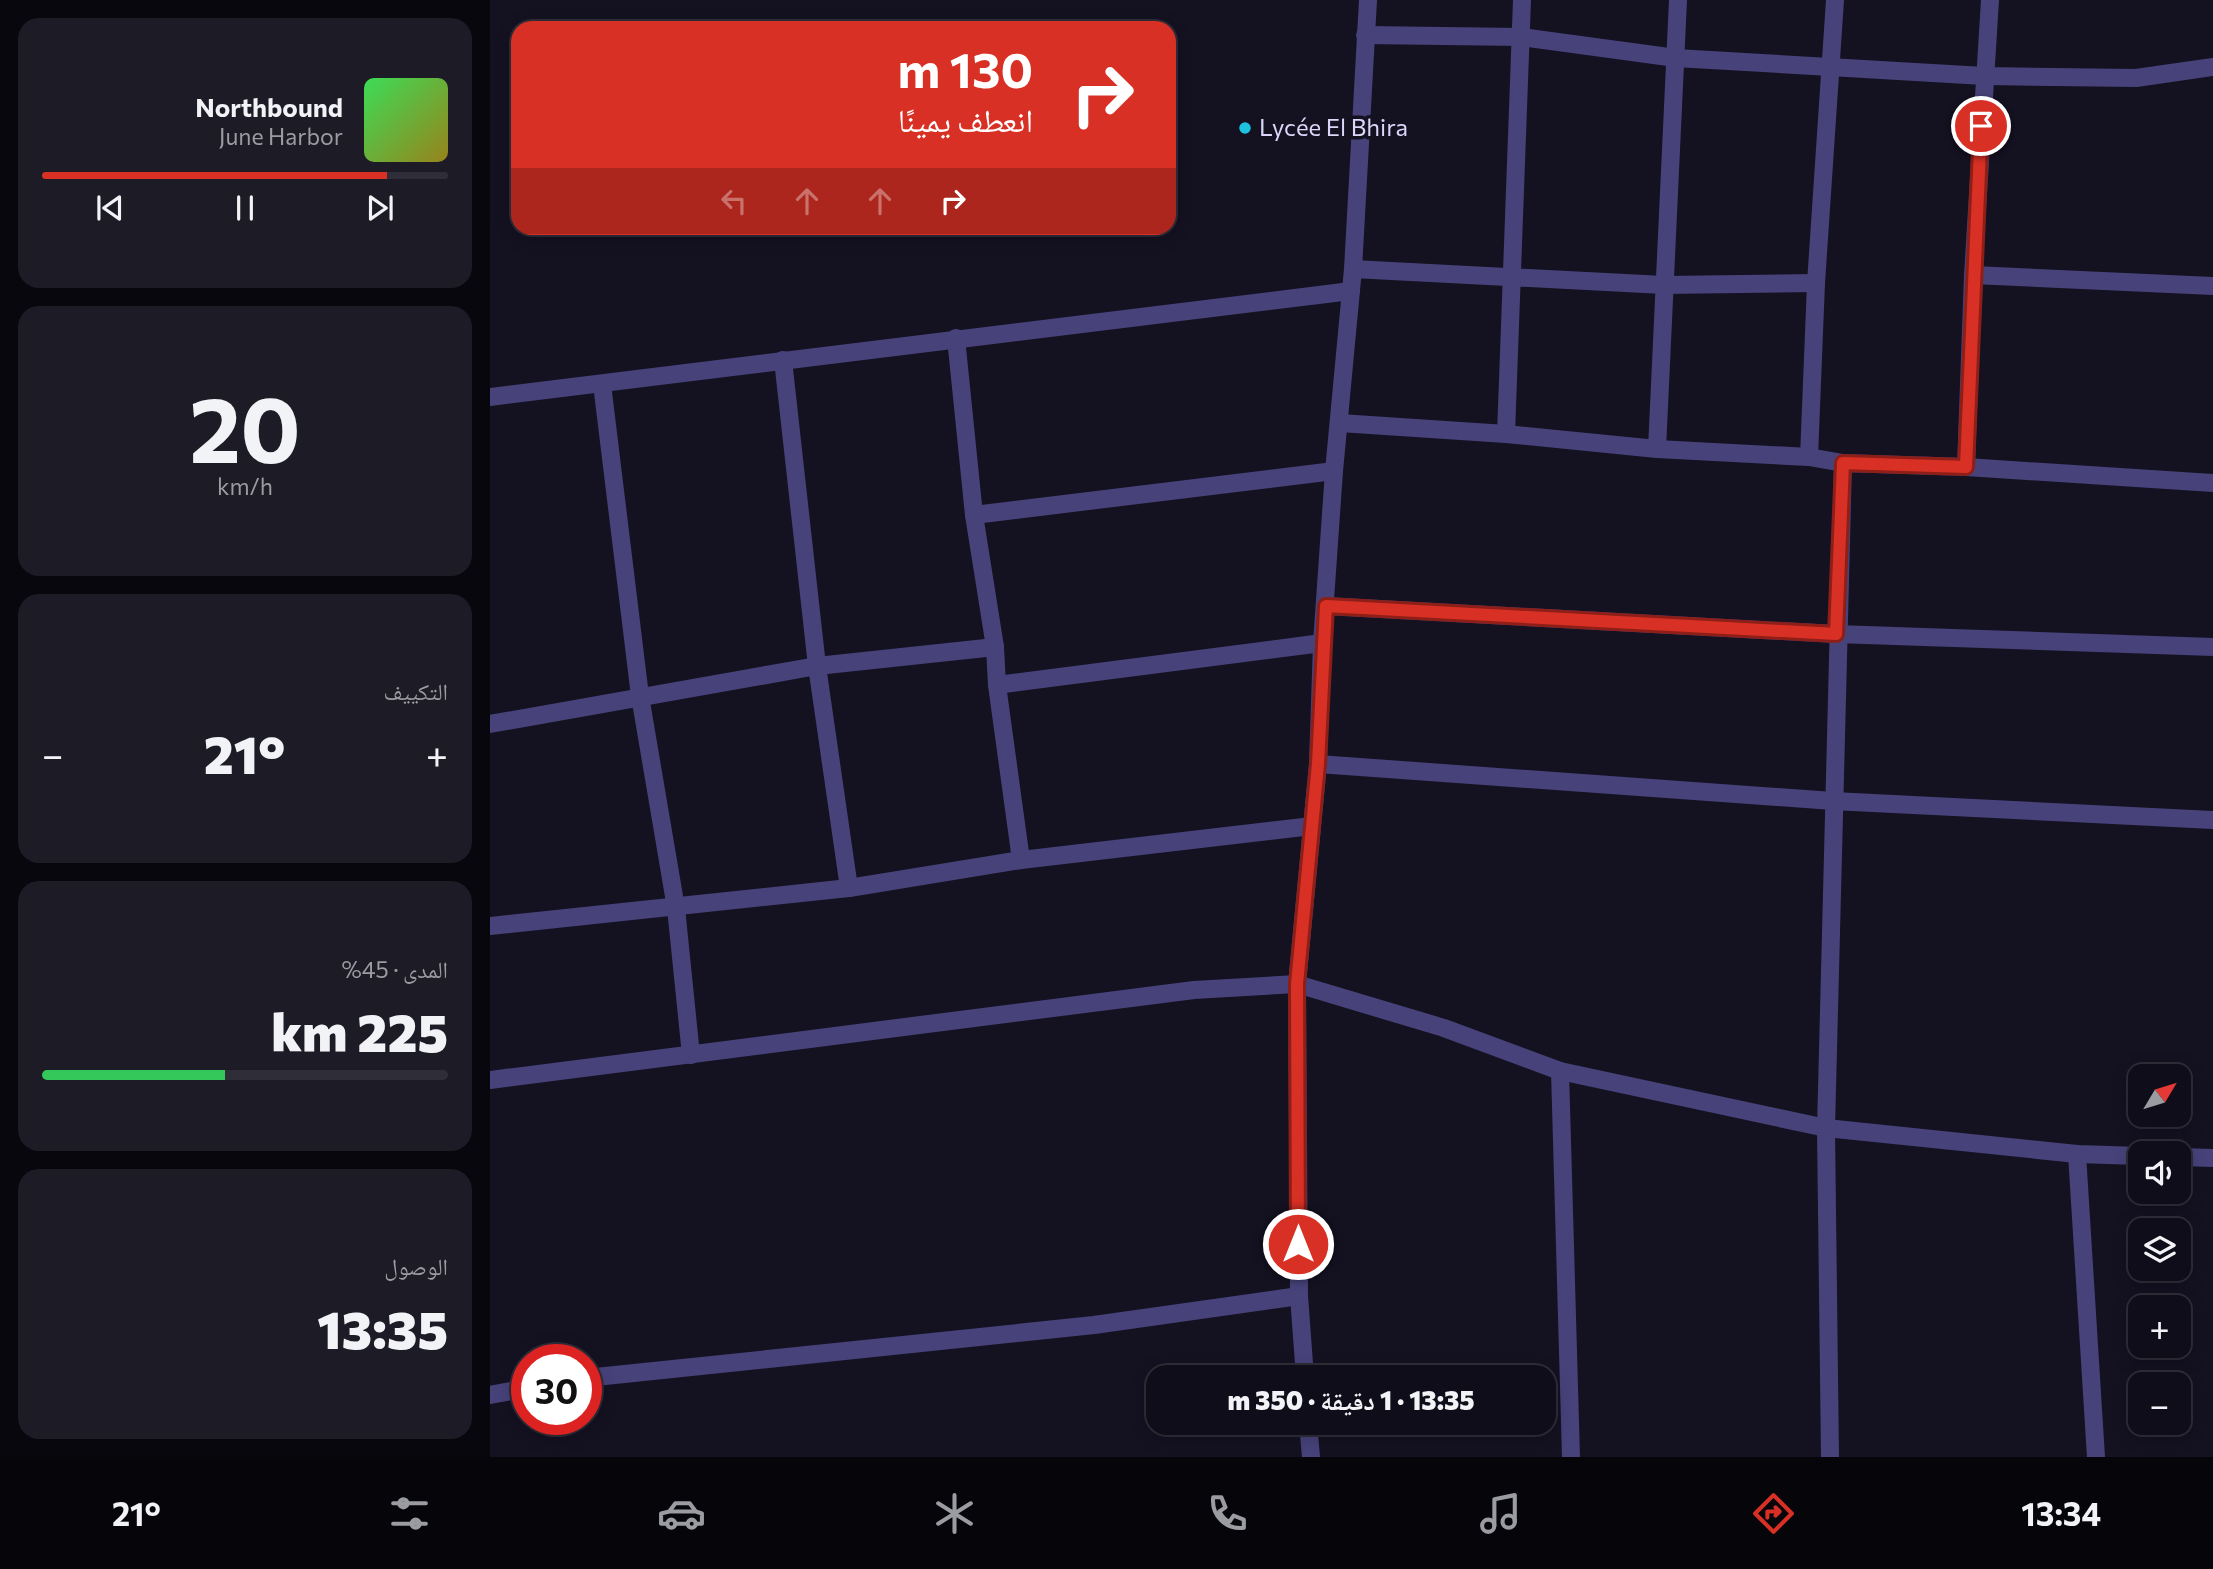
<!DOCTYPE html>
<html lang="ar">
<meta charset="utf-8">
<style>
:root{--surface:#0f0d19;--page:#1d1b26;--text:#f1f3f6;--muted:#9b9ca2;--line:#2f2d38;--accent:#d93025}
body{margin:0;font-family:Commissioner,"Noto Naskh Arabic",sans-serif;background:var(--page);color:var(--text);direction:rtl;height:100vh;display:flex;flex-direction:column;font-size:26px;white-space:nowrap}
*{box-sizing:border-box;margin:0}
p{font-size:23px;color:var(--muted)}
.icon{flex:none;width:38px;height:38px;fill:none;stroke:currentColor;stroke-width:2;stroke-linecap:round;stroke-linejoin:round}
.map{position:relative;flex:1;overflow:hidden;direction:ltr}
.details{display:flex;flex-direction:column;gap:18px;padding:18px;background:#08070e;width:490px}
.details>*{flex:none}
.top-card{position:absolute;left:21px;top:21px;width:665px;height:214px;border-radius:21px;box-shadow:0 4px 18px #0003,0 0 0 2px var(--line);direction:rtl;background:#d93025;color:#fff;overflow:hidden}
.needle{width:46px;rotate:52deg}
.buttons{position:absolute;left:1638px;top:1064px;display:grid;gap:14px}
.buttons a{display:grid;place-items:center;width:63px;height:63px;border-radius:14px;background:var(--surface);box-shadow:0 4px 18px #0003,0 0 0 2px var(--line);font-size:35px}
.speed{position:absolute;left:21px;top:1344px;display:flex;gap:14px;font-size:35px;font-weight:700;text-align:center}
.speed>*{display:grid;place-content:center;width:91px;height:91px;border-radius:50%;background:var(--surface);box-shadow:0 4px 18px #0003,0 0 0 2px var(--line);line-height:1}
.speed .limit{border:10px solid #d22;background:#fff;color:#111}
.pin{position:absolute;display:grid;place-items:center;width:60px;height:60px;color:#fff;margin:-30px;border:4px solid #fff;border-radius:50%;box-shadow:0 2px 7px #0007}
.me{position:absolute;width:77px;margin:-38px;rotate:0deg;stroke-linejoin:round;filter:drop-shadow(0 0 5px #0008)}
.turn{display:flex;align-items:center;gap:24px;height:147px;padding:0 28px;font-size:32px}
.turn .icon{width:91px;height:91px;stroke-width:2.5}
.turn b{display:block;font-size:49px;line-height:60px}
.lanes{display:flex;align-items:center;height:66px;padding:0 28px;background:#0003;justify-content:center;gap:35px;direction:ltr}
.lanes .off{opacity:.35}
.big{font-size:52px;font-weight:800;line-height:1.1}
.details .card{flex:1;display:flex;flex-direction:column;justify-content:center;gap:10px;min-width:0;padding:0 24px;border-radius:21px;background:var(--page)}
.details .dial{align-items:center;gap:0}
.dial b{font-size:91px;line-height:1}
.song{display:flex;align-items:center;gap:21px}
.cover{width:84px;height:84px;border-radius:10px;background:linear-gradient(135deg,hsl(130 70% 55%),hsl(50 70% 35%))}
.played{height:7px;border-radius:4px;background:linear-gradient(90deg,var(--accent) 85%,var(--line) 85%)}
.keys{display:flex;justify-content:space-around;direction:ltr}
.heat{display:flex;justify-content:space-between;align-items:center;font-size:38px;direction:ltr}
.charge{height:10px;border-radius:5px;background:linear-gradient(90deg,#34c759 45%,var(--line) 0)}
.trip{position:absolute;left:656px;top:1365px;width:410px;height:70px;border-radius:21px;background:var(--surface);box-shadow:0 4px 18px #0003,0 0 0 2px var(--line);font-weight:800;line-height:70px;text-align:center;direction:rtl}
.menu{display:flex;height:112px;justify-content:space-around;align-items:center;background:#06050a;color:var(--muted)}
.menu .icon{width:49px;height:49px}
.menu .active{color:var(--accent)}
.menu b{font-size:32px;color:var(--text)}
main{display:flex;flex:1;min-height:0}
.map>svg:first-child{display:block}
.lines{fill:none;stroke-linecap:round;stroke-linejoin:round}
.minor{stroke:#47427a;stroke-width:18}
.route-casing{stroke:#8d1f18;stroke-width:18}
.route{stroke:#d93025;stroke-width:12}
.poi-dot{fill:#1ec2de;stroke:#141121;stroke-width:2.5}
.labels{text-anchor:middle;stroke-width:7;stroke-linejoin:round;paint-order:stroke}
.poi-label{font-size:24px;fill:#dcd6f9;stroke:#141121;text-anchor:start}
</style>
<main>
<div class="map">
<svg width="1723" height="1457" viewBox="0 0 1723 1457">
<rect width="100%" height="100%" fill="#141121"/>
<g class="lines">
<g class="minor">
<path d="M875,35L1031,37L1186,58L1494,76L1646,78L1723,67"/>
<path d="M863,269L1174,285L1326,283"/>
<path d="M1483,275L1723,286"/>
<path d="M466,338L484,515L505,647L507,685L531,860"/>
<path d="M293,360L327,666L359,888"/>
<path d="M112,384L150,696L186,908L201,1055"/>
<path d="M0,397L861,291"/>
<path d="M850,423L1016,434L1167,449L1319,457L1353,463L1476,467L1723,483"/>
<path d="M1016,434L1032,0"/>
<path d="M1167,449L1188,0"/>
<path d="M1319,457L1326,283L1345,0"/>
<path d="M1476,467L1483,275L1500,0"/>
<path d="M484,515L844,471"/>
<path d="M836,606L1346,634L1723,647"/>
<path d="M507,685L832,643"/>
<path d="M0,724L327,666L505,647"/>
<path d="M828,764L1343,801L1723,820"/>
<path d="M0,926L359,888L531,860L822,826"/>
<path d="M1070,1071L1081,1457"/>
<path d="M0,1080L704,990L807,984L954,1028L1070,1071L1336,1128L1587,1154L1650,1156"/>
<path d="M1587,1154L1606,1457"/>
<path d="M1689,1157L1723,1158"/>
<path d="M815,1377L809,1296L807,984L828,764L832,643L844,471L863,269L878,0"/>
<path d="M96,1378L604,1325L809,1296"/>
<path d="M0,1395L37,1388"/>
<path d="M818,1423L821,1457"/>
<path d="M1340,1457L1336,1128L1353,463"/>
</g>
</g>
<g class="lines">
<defs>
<path id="route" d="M808,1244L807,984L828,764L836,606L1346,634L1353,463L1476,467L1491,126"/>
</defs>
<use href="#route" class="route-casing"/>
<use href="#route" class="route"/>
</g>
<circle class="poi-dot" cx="755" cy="128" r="7"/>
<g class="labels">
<g class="poi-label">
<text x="769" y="136">Lycée El Bhira</text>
</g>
</g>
</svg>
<div class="buttons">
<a><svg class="needle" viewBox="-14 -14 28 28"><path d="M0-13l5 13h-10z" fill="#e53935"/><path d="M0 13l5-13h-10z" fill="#9b9ca2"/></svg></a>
<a><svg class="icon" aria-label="sound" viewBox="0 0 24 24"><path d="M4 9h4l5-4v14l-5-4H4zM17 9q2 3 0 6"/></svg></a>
<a><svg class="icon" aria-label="layers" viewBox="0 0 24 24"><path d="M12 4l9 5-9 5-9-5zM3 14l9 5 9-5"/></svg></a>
<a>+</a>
<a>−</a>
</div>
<div class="speed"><div class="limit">30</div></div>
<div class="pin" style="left:1491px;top:126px;background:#d93025"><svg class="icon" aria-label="arrive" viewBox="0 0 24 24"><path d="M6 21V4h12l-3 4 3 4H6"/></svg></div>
<svg class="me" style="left:808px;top:1244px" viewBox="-20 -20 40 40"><circle r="17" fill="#d93025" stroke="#fff" stroke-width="3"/><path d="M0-11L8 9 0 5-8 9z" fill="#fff"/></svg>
<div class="trip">13:35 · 1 دقيقة · 350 m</div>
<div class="top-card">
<div class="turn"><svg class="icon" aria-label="right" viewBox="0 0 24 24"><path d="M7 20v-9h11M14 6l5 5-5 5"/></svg><div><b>130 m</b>انعطف يمينًا</div></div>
<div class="lanes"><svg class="icon off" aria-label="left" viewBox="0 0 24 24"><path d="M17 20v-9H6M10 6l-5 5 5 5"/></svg><svg class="icon off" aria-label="ahead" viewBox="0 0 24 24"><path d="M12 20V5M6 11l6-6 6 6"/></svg><svg class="icon off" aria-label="ahead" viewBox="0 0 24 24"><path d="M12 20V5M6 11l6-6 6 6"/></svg><svg class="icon" aria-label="right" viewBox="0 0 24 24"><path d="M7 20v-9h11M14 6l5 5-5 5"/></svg></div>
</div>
</div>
<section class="details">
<div class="card">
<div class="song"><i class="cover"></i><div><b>Northbound</b><p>June Harbor</p></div></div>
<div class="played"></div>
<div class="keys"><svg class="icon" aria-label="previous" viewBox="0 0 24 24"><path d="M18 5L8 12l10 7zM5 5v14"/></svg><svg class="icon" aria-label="pause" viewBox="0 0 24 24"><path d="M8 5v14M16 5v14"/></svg><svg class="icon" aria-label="next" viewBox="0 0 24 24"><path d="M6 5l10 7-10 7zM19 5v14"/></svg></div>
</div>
<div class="card dial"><b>20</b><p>km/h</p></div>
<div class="card"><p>التكييف</p>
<div class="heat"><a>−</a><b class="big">21°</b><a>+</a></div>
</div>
<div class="card"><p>المدى · 45%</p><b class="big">225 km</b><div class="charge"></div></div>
<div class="card"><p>الوصول</p><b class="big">13:35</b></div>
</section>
</main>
<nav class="menu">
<b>13:34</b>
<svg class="icon active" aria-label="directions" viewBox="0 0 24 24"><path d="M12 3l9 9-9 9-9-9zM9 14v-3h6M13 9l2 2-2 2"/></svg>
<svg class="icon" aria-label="music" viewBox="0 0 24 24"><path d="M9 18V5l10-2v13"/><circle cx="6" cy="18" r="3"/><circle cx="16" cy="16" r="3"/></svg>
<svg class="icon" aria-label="phone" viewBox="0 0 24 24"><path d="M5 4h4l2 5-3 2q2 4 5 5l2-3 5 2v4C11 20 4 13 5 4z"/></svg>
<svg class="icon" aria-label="climate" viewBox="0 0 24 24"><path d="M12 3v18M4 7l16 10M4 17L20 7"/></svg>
<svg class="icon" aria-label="car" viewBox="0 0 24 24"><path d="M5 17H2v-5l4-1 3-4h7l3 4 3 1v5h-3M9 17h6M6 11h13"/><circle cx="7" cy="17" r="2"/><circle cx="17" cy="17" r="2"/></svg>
<svg class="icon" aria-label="filters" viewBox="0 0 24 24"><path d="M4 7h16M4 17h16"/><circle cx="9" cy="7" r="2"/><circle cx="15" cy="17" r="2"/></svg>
<b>21°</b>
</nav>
